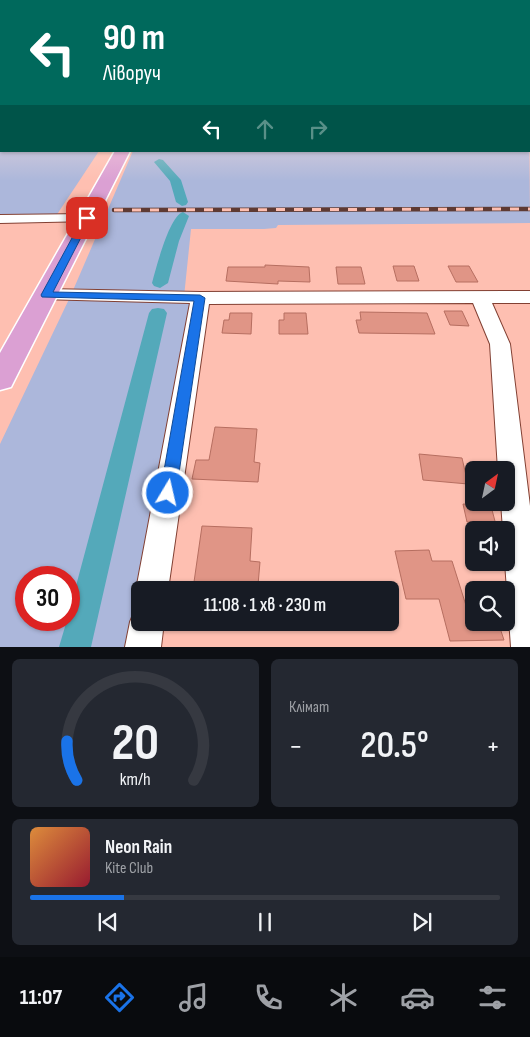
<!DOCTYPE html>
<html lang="uk">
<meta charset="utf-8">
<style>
:root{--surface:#171b24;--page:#242831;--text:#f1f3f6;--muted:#9ea1a6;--line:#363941;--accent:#1a73e8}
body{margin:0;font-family:"Sofia Sans Condensed",sans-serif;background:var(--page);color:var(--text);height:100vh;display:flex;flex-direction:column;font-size:19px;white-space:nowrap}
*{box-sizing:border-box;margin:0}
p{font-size:16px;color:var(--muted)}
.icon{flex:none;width:28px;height:28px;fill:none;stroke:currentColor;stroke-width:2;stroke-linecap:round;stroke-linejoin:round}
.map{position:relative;height:647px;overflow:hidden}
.side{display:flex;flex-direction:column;gap:12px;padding:12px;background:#0d0f14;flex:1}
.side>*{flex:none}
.hud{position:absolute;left:0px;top:0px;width:530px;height:152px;box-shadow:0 1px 4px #0004;background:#00695c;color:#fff;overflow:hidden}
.needle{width:32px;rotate:33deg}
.controls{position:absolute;left:465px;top:461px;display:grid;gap:10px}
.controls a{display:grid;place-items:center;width:50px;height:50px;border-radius:8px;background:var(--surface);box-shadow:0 1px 4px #0004;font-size:25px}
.speed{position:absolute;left:15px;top:566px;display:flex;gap:10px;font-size:25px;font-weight:700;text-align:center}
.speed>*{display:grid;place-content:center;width:65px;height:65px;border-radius:50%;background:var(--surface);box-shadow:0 1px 4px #0004;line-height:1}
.speed .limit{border:8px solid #d22;background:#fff;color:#111}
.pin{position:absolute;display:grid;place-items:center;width:42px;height:42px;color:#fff;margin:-21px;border-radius:10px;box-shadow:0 2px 8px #0006}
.me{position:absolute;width:55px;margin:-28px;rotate:9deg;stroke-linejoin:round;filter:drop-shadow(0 0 4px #0008)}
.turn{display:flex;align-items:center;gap:18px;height:105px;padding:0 20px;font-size:22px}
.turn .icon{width:65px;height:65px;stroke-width:2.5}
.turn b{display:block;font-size:35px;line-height:42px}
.lanes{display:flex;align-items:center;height:48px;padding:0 20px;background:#0003;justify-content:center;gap:25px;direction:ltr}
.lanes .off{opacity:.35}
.big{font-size:38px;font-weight:600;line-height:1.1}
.side .tile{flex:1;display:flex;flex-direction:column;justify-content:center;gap:8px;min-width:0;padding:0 18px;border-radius:8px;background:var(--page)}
.side .dial{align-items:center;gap:0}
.dial svg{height:130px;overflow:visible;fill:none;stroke:var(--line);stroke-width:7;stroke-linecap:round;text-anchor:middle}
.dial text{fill:var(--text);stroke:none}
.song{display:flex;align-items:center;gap:15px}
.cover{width:60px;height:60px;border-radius:8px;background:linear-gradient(135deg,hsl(30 70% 55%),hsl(350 70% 35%))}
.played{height:5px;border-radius:2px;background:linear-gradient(90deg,var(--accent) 20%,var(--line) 20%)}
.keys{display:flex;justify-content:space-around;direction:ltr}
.heat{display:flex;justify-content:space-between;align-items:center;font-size:28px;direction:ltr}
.side .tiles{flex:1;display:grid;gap:12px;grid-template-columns:1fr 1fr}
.tile:last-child{grid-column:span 2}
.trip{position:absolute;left:131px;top:581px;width:268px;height:50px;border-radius:8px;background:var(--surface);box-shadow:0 1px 4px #0004;font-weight:600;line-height:50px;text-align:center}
.tabs{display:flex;height:80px;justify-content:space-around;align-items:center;background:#090b0e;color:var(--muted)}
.tabs .icon{width:35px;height:35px}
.tabs .on{color:var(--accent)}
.tabs b{font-size:22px;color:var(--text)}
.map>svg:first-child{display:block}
.green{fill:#acb7db;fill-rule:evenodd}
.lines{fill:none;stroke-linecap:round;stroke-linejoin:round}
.canal{fill:#54a9ba;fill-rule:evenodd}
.building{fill:#e09586;stroke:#b66e60}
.minor-casing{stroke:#824033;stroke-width:2}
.major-casing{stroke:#fff;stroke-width:3}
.minor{fill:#fff;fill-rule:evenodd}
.major{fill:#dba0d3;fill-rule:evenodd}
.rail-casing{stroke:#5e3a33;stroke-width:4.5}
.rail{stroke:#febfb1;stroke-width:3;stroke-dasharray:9;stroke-linecap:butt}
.route{fill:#1a73e8;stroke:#114b97}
</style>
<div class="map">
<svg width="530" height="647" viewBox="0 0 530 647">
<rect width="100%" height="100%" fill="#febfb1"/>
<g class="green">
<path d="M529,91L530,223L278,225L276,228L264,229H191L184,297L199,298L140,590V622L149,647H0V444L71,295L133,151H529ZM26,578H69V620H26Z"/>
<path d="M0,111L1,151H99L54,219H0Z"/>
</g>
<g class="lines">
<g class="canal">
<path d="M0,127L1,128V134H0Z"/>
<path d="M159,159L163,160L181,180L188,202L186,205L182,206L176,202L170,181L154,162Z"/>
<path d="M183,212L189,216L179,241L168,283L160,288L154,286L152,283C156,269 169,216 183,212Z"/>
<path d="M158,308L164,309L167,313L91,647H59L67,620H69V612L149,313L152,309Z"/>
</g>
</g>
<g class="building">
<path d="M265,265L309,267L310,282L278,281V284L226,281L228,267H265Z"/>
<path d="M393,266H414L419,281H397Z"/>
<path d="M448,266H469L478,282H456Z"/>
<path d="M336,267H361L365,284H338Z"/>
<path d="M444,311H462L469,326L450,325Z"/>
<path d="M360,312L427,313L435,334L359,333L356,320H361Z"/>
<path d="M230,313H252L251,334L222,333L224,320H229Z"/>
<path d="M284,313H306L308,334H279V320H284Z"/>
<path d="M215,427L257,429L254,462L260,463L258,482L192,479L196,460H209Z"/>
<path d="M419,454L462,458L468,484L423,480Z"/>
<path d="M463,504L491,506L496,525L467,522Z"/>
<path d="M202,526L252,528L250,561L260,562L258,585L194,582Z"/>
<path d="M429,550L432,561H452L469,615H474V622H498L504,640L450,641L439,599H406L395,551Z"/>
</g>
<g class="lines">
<defs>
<g id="minor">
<path d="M87,214L94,218L92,221L0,223V215Z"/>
<path d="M46,289L200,292L530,291V303H492L510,344L530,506V647H511L505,562L506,530H503L501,502H506V470H498L490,344L473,303L209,304L168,590H140V601L136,590L190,303L39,299L37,295L39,291Z"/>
<path d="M140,608V622H164L161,647H125L130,622L135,610Z"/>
</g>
<path id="major" d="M115,151H130L15,379L11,387L0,390V353Z"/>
</defs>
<use href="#minor" class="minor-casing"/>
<use href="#major" class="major-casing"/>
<use href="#minor" class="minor"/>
<use href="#major" class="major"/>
<defs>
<path id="rail" d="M114,210L530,209"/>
</defs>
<use href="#rail" class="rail-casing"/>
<use href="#rail" class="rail"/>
</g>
<linearGradient id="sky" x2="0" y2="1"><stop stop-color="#6db0d6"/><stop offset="0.5" stop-color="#ffe2dc"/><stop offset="1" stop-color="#ffe2dc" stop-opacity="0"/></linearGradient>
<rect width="530" height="181" fill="url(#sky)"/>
<path class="route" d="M84,216L91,218L53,292L200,295L205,298L176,493L174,498L168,500L162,498L160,493L194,301L42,297L41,295Z"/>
</svg>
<div class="controls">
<a><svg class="needle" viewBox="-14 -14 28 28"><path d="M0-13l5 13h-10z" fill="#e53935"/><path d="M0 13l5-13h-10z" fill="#9ea1a6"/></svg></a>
<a><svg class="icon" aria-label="sound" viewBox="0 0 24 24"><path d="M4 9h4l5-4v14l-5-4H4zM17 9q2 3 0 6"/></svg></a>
<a><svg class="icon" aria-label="search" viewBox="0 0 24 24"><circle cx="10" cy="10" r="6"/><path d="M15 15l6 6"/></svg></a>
</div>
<div class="speed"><div class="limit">30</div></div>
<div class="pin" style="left:87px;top:218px;background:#d93025"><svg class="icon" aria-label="arrive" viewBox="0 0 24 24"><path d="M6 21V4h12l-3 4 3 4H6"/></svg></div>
<svg class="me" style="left:168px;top:493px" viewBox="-20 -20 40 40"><circle r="17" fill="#1a73e8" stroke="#fff" stroke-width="3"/><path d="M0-11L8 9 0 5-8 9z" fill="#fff"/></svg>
<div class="trip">11:08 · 1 хв · 230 m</div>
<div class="hud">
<div class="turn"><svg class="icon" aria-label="left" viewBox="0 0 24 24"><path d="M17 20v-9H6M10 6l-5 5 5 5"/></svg><div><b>90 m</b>Ліворуч</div></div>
<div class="lanes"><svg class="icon" aria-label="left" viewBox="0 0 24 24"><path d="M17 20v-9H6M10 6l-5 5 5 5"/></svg><svg class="icon off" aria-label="ahead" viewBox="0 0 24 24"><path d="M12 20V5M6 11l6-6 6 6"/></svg><svg class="icon off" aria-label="right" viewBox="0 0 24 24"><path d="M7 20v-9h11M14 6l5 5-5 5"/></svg></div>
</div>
</div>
<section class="side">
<div class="tiles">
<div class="tile dial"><svg viewBox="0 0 100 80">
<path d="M14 69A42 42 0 1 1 86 69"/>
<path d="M14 69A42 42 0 0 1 8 45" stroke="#1a73e8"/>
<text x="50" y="56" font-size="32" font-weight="700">20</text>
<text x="50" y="72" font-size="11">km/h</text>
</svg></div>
<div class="tile"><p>Клімат</p>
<div class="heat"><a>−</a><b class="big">20.5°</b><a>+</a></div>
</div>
<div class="tile">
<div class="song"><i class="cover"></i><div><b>Neon Rain</b><p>Kite Club</p></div></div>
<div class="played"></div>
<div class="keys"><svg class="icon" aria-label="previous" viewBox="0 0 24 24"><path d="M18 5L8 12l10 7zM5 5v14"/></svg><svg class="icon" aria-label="pause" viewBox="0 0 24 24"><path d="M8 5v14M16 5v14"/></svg><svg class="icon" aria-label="next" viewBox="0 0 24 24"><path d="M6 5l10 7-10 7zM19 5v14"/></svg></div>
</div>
</div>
</section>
<nav class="tabs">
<b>11:07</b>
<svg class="icon on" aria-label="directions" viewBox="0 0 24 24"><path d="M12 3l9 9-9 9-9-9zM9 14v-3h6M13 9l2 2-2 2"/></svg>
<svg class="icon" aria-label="music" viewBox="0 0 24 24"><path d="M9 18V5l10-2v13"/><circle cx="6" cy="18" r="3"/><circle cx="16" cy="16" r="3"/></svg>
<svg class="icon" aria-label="phone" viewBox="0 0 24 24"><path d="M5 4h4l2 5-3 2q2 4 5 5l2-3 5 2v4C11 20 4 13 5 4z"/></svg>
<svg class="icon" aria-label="climate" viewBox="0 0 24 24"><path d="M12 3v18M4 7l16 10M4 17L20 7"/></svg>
<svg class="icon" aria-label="car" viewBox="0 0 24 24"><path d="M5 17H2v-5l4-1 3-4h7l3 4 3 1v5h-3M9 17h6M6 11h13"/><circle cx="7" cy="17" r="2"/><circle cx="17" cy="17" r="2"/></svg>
<svg class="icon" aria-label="filters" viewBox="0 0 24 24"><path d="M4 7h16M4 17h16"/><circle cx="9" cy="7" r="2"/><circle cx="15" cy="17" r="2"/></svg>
</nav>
